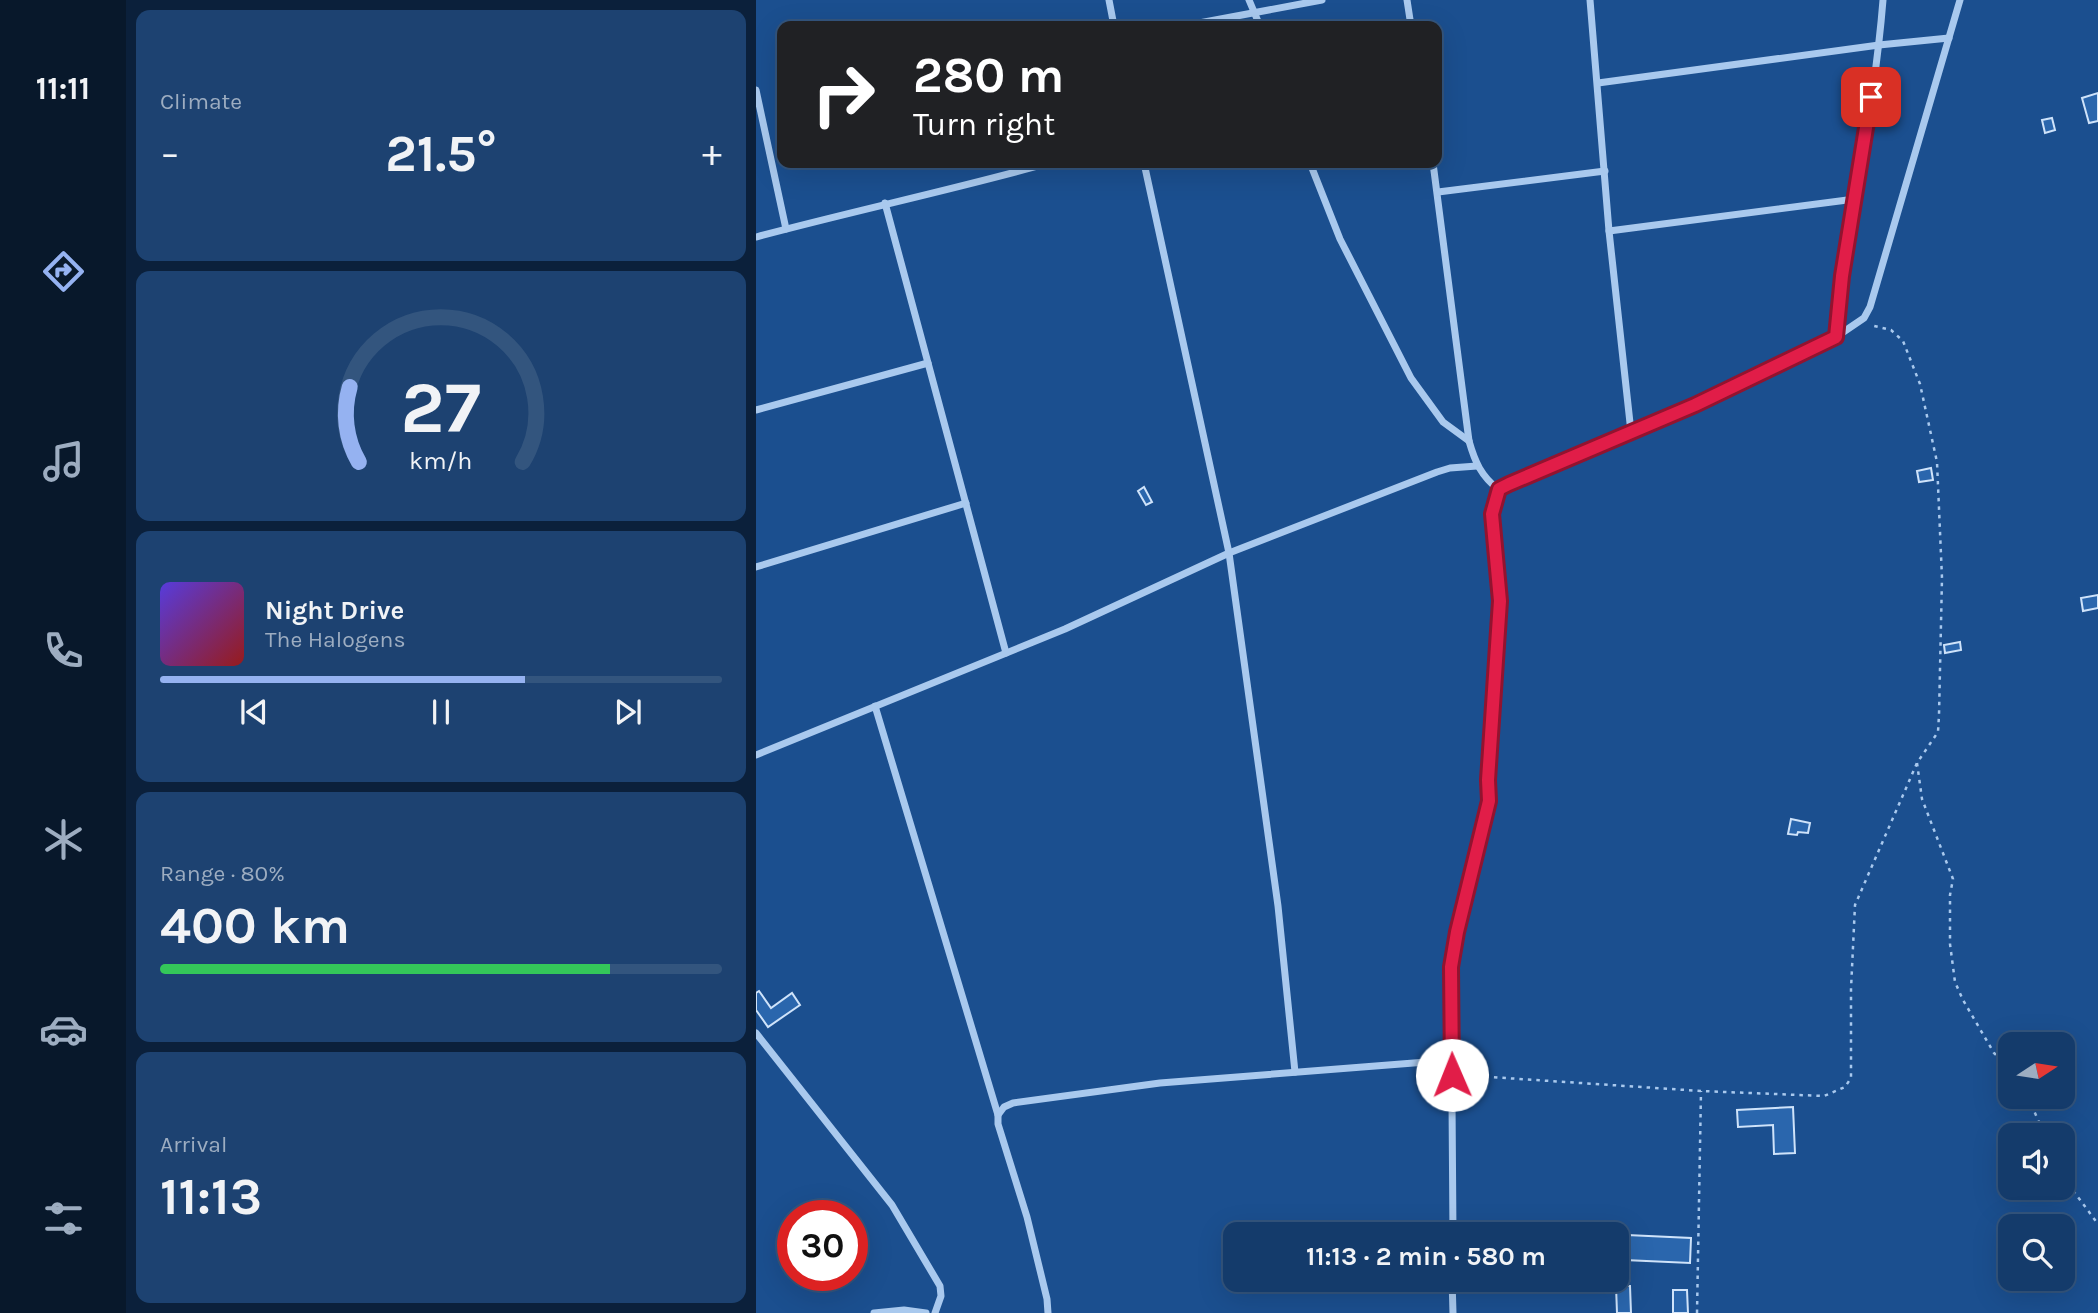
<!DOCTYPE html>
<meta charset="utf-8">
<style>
:root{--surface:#143b6b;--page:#1d4271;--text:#f1f3f6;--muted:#9dadc1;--line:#33557e;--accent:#95b2f1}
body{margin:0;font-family:Karla,sans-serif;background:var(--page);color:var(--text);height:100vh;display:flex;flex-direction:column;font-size:26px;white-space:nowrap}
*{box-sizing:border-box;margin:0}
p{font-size:23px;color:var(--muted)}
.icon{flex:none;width:38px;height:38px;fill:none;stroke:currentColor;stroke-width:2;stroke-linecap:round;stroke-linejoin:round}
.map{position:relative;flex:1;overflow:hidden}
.side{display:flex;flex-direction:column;gap:10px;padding:10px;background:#0b203b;width:630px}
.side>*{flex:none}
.hud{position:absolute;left:21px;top:21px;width:665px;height:147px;border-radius:14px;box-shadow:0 7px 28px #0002,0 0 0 2px var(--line);background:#202124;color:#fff;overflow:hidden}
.needle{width:46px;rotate:78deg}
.buttons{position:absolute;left:1242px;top:1032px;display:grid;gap:14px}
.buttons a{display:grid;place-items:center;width:77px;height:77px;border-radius:14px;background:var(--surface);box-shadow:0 7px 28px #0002,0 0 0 2px var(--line);font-size:35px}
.speed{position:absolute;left:21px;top:1200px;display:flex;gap:14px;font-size:35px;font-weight:700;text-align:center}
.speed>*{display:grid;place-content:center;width:91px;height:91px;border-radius:50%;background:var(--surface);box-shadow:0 7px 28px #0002,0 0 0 2px var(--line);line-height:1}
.speed .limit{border:10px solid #d22;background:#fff;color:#111}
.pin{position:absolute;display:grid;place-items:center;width:60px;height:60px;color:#fff;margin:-30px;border-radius:14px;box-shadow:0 4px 10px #0006}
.me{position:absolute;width:77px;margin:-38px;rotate:359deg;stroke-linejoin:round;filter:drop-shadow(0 0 5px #0008)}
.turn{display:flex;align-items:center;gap:24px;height:147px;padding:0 21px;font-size:32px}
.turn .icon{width:91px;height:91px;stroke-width:2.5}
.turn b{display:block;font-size:49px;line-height:60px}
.big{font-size:52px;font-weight:700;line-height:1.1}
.side .tile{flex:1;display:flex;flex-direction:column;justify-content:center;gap:10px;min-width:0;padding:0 24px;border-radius:14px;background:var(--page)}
.side .dial{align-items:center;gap:0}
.dial svg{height:182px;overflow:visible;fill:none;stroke:var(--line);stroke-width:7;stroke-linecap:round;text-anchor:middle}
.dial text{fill:var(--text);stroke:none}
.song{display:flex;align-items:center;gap:21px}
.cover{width:84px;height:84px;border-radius:10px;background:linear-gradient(135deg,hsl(250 70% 55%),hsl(0 70% 35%))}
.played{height:7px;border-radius:4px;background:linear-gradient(90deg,var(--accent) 65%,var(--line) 65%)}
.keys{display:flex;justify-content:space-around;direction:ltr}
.heat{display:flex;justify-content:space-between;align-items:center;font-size:38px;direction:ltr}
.charge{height:10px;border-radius:5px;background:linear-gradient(90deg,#34c759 80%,var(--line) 0)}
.trip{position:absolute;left:467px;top:1222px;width:406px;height:70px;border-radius:14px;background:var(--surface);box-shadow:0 7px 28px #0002,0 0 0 2px var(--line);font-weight:700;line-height:70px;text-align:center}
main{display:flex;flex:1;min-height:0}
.tab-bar{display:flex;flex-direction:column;width:126px;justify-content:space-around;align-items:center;background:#08182b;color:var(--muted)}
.tab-bar .icon{width:49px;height:49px}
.tab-bar .current{color:var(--accent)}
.tab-bar b{font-size:32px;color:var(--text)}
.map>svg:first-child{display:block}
.building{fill:#2a66ad;stroke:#cfe3fa;stroke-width:2}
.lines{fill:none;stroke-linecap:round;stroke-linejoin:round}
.path{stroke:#a9c9ee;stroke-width:2.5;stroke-dasharray:3.5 5;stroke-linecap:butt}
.street{stroke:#a9c9ee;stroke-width:7}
.route-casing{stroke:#92132f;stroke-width:18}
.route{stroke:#e11d48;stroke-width:12}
</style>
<main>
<nav class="tab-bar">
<b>11:11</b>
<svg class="icon current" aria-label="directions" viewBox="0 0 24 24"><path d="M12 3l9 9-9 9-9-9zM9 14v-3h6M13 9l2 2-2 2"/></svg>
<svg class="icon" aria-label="music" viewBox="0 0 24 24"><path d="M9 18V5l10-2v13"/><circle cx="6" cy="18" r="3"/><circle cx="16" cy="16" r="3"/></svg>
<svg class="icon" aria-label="phone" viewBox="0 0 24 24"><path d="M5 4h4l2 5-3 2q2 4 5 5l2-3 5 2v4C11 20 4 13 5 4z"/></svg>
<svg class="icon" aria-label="climate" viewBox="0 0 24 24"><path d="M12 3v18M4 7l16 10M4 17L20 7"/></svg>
<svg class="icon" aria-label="car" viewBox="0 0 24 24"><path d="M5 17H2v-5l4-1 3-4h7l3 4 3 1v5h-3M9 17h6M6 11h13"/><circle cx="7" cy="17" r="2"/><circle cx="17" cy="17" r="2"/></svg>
<svg class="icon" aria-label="filters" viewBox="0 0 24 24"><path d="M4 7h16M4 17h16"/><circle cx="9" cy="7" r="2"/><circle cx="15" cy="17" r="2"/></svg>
</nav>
<section class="side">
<div class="tile"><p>Climate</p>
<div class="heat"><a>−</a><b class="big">21.5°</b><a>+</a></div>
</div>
<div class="tile dial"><svg viewBox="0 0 100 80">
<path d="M14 69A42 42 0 1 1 86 69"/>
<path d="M14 69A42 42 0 0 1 10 36" stroke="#95b2f1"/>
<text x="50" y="56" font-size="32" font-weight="700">27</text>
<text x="50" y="72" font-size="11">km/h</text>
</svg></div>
<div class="tile">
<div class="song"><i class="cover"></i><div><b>Night Drive</b><p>The Halogens</p></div></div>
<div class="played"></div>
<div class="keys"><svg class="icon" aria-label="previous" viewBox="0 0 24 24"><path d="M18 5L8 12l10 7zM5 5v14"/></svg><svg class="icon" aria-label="pause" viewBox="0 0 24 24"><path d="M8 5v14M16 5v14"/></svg><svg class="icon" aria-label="next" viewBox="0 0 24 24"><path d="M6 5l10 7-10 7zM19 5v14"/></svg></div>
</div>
<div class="tile"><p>Range · 80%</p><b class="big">400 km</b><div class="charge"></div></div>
<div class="tile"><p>Arrival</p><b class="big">11:13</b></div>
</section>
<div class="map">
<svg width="1342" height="1313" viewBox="0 0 1342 1313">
<rect width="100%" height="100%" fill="#1b4f8f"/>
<g class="building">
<path d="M1342,93V121L1333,123L1326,98Z"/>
<path d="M1296,118L1299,130L1289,133L1286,120Z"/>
<path d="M1175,468L1177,480L1163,482L1161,471Z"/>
<path d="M388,487L396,502L390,505L382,491Z"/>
<path d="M1342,595V608L1327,611L1325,598Z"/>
<path d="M1204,642L1205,650L1189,653L1188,645Z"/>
<path d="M1035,819L1054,823L1052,833L1042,832L1041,835L1032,834Z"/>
<path d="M3,991L15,1008L36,993L44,1005L12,1027L0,1010V993Z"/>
<path d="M1037,1107L1039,1153L1018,1154L1017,1125L982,1127L981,1110Z"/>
<path d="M871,1235L935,1238L934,1263L869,1260Z"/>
<path d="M861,1265H874L873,1283H861Z"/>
<path d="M860,1286H874L875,1313H861Z"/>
<path d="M917,1290H931L932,1313H917Z"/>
</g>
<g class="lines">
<g class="path">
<path d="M1161,763L1166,799L1197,879L1194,895V944L1199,982L1207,1000L1238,1053L1255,1069"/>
<path d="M704,1075L945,1091L1068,1096L1089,1087L1095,1078V989L1099,905L1161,763L1182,732L1183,715L1186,578L1181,462L1164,384L1147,341L1135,330L1114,325"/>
<path d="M1272,1097L1289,1136"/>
<path d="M1307,1177L1342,1224"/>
<path d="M941,1313L945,1091"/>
</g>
<g class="street">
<path d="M353,0L358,26"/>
<path d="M493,0L504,26"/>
<path d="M651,0L655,26"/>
<path d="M834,0L853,231L875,432"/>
<path d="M427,26L566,0"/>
<path d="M842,83L1123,45L1193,38"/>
<path d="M0,90L30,229"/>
<path d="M388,163L473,553L522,906L539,1072"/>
<path d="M554,163L584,239L655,378L687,422L713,441"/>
<path d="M677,163L713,441C719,462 725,476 743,490"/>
<path d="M682,192L849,171"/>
<path d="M129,203L250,653"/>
<path d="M853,231L1099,199"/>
<path d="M0,237C97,211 196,190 293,163"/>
<path d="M1080,337C1092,224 1118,113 1127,0"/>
<path d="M0,410L172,363"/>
<path d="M0,567L210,503"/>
<path d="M119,706L242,1115"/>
<path d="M0,755L309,629L473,553L681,472L694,468L721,466"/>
<path d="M0,1033L136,1205L184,1286L185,1296L179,1313"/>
<path d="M697,1234L695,967L701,932L732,801V780L744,601L736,514L743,490L753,484L939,405L1080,337L1108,318L1114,307L1204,0"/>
<path d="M696,1279L697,1313"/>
<path d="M118,1313L148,1310L170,1313"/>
<path d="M292,1313L291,1299L271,1217L242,1124V1115L248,1107L257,1103L404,1083L696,1060"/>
</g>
</g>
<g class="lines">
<defs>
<path id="route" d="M696,1075L695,967L701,932L733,801L732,780L744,601L736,514L743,489L753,484L939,405L1080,337L1086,276L1115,97"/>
</defs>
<use href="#route" class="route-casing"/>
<use href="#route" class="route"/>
</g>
</svg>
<div class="buttons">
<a><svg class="needle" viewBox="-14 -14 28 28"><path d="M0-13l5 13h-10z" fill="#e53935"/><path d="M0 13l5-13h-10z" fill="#9dadc1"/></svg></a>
<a><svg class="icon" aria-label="sound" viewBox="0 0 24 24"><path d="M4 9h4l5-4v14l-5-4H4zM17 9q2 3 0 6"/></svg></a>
<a><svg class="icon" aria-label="search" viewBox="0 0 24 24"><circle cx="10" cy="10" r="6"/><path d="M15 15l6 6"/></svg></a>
</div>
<div class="speed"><div class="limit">30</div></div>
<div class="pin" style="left:1115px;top:97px;background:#d93025"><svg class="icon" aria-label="arrive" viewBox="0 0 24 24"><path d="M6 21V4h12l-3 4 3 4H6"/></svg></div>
<svg class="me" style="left:696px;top:1075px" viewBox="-20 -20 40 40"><circle r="19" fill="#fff"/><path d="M0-13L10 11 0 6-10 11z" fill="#e11d48"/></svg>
<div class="trip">11:13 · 2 min · 580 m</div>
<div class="hud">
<div class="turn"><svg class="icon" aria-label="right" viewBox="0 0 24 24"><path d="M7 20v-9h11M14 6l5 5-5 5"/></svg><div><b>280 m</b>Turn right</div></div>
</div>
</div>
</main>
